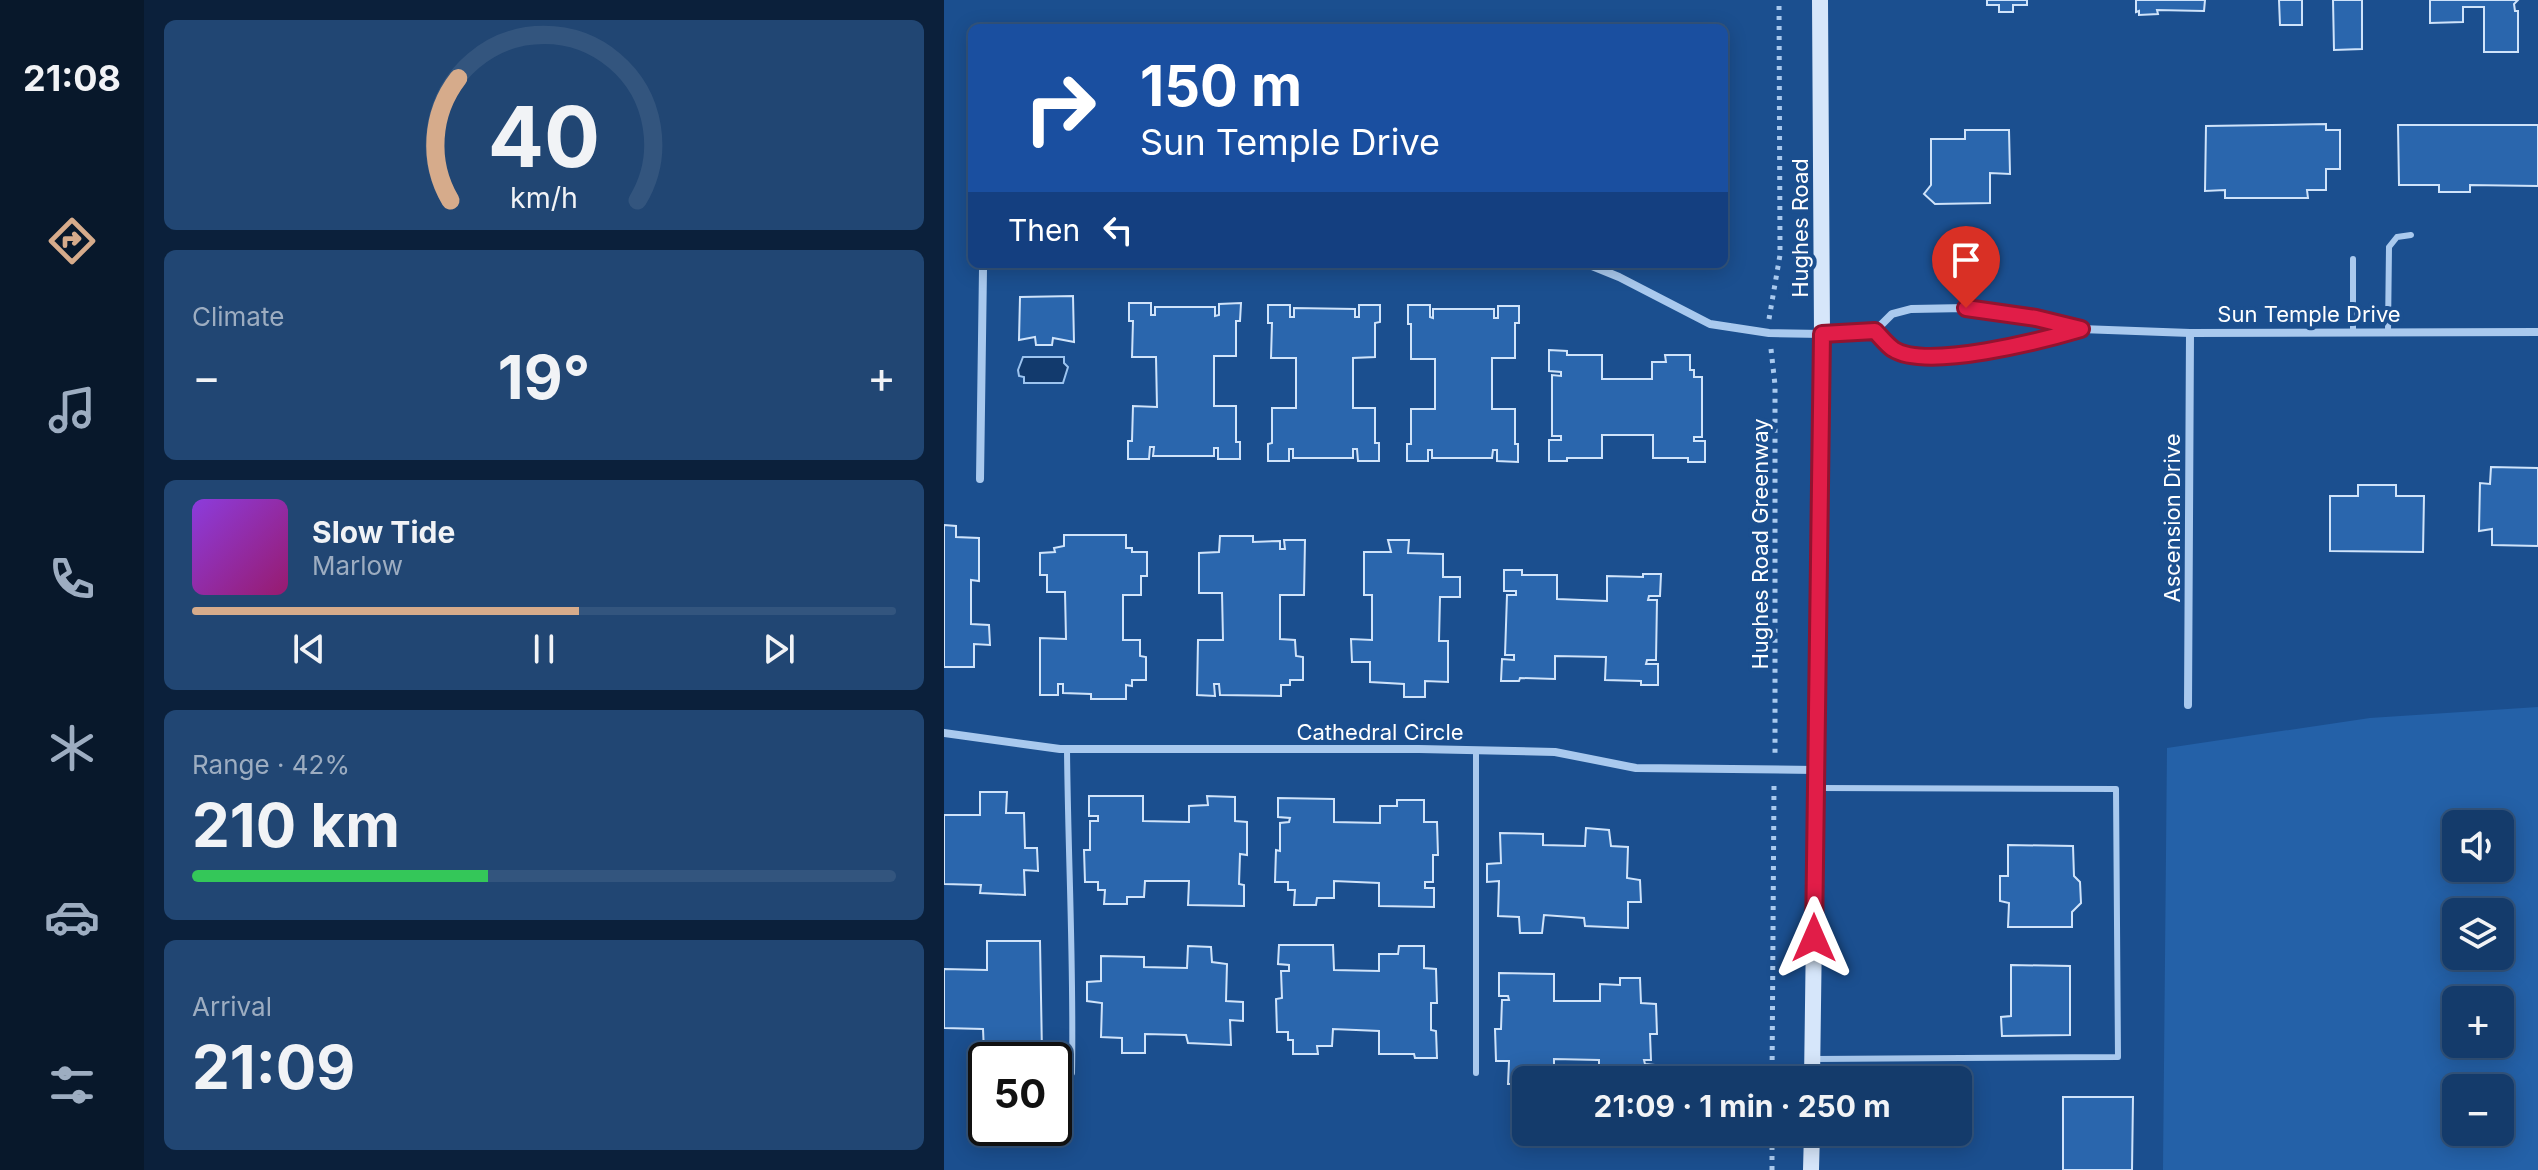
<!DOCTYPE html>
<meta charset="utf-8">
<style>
:root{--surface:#143b6b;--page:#214673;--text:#f1f3f6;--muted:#9dadc1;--line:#33557e;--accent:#d6ab8b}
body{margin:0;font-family:Inter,sans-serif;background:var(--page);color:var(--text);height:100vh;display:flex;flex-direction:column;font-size:30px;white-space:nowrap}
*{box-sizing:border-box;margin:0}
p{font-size:26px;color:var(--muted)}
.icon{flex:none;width:44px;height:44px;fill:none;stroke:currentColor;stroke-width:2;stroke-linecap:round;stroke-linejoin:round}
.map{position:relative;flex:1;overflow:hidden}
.sheet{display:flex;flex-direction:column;gap:20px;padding:20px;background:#0b203b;width:800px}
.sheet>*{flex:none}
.banner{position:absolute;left:24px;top:24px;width:760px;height:244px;border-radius:12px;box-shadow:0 4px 20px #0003,0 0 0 2px var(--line);background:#1a4fa0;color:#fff;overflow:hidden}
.controls{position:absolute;left:1498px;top:810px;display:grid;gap:16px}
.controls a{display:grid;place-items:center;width:72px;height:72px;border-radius:12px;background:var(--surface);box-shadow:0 4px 20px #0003,0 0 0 2px var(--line);font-size:40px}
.speed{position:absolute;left:24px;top:1042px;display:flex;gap:16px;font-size:40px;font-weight:700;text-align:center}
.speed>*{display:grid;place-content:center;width:104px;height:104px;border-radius:50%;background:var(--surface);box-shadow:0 4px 20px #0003,0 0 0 2px var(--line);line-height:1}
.speed .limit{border:4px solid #111;border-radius:12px;background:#fff;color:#111}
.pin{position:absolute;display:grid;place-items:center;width:68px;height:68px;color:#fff;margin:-82px -34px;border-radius:50% 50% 50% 0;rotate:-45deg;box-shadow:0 0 8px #0007}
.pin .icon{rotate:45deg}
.me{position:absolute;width:88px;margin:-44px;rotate:0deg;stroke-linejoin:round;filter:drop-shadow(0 0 6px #0008)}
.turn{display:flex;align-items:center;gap:28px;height:168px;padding:0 40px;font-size:36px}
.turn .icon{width:104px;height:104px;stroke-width:2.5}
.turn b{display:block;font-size:56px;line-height:68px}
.then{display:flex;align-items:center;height:76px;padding:0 40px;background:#0003;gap:16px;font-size:30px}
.big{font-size:60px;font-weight:700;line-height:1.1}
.sheet .tile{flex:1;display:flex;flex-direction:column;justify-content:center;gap:12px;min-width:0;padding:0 28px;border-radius:12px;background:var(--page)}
.sheet .dial{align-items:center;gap:0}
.dial svg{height:208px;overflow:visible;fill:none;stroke:var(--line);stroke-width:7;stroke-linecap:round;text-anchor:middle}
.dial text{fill:var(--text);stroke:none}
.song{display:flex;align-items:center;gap:24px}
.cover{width:96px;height:96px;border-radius:12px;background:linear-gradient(135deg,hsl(270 70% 55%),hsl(320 70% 35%))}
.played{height:8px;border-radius:4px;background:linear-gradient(90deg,var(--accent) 55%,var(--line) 55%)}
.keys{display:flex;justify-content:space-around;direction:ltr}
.heat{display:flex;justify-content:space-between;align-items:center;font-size:44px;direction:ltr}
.charge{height:12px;border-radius:6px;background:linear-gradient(90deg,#34c759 42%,var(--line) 0)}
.trip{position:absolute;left:568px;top:1066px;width:460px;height:80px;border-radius:12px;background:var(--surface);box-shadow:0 4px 20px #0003,0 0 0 2px var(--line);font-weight:700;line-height:80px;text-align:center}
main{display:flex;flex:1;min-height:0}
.menu{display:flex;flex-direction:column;width:144px;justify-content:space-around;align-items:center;background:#08182b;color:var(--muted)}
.menu .icon{width:56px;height:56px}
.menu .active{color:var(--accent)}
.menu b{font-size:36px;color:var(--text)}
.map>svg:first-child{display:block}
.green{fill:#2461a8;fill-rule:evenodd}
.water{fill:#123a6d;stroke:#9cc4f0;stroke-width:2}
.building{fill:#2a66ad;stroke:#cfe3fa;stroke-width:2}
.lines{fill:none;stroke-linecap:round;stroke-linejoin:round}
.path{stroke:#a9c9ee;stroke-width:5;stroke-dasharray:4 6;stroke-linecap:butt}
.lane{stroke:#a9c9ee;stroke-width:6}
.street{stroke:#a9c9ee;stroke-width:8}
.secondary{stroke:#d6e6fa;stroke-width:16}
.route-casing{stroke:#92132f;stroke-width:20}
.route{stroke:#e11d48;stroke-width:14}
.labels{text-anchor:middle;stroke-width:8;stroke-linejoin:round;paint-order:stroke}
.street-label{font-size:22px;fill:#fff;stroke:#1b4f8f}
</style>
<main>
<nav class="menu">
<b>21:08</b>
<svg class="icon active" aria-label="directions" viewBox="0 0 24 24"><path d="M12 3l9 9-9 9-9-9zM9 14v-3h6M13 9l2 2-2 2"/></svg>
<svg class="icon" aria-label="music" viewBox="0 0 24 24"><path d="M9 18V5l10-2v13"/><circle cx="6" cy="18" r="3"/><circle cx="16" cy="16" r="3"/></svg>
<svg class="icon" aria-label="phone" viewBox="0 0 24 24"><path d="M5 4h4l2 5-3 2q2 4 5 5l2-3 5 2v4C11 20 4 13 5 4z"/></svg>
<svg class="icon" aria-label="climate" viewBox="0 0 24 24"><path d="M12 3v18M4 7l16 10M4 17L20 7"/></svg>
<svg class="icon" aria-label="car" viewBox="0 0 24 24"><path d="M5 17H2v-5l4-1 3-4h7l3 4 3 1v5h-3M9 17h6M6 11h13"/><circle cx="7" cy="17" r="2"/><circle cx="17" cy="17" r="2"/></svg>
<svg class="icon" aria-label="filters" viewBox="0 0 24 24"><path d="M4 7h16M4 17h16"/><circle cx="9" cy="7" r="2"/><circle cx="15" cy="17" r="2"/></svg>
</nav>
<section class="sheet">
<div class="tile dial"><svg viewBox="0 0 100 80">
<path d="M14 69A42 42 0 1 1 86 69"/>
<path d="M14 69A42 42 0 0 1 17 22" stroke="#d6ab8b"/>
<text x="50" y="56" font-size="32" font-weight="700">40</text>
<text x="50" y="72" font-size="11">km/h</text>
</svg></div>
<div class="tile"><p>Climate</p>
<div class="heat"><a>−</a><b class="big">19°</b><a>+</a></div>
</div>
<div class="tile">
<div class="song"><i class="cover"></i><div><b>Slow Tide</b><p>Marlow</p></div></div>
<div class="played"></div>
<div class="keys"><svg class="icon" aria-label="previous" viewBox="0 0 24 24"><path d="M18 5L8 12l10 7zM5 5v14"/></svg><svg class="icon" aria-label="pause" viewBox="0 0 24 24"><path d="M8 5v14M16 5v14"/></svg><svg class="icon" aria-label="next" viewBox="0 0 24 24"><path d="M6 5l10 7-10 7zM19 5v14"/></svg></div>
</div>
<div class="tile"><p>Range · 42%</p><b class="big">210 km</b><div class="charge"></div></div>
<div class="tile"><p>Arrival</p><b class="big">21:09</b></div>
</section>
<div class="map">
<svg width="1594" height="1170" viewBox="0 0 1594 1170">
<rect width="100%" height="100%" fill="#1b4f8f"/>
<path class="green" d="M1594,707V1170H1219L1223,748L1426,718ZM1512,824H1556V868H1512ZM1512,912H1556V956H1512ZM1512,1000H1556V1044H1512ZM1512,1088H1556V1132H1512Z"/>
<path class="water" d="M79,357H120V363L124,367L119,383H80V377L75,376L74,370Z"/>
<g class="building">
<path d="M1043,0H1083V5H1069V12H1055V5H1043Z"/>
<path d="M1192,0H1261L1260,11L1213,10L1214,14L1195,15V11L1192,12Z"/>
<path d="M1335,0H1358V25H1336Z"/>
<path d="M1389,0H1418V49L1390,50Z"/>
<path d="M1486,0H1574L1570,4L1571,11H1574V52H1540V7H1519V22L1486,23Z"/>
<path d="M1382,124V130H1396V169H1382V190H1363L1364,198H1281V190L1261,191L1262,126Z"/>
<path d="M1454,125H1594V186L1526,185V192H1495V185H1455Z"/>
<path d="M1021,130H1065L1066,174L1046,173V203L991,204L980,194L987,185V139H1021Z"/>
<rect x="23" y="144" width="5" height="72"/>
<path d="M129,296L130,342L109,338L108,345H92L91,337L75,340L76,297Z"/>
<path d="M185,303H207V315H211V307H271V316L275,315V304L297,303L296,321H292V356H270V406H292V442H296V459H274V448H270V456H209L210,447H206L205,459H184V441H188L189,406L213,407L212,357H188L189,321H185Z"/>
<path d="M324,305H346V317H350V308L411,309V317H415V305H436V322L431,323V357L409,358V408H431V443H435V461H414L413,449H409V458H349V449H345V461H324V444L328,443V408H352V358H327L328,323H324Z"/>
<path d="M464,305H486V317L489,318V309H550V318H554V306H575V323H571V358H548V409H571V444H574V462L553,461V450H549L548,458H488V450H484V461H463V444H467V409H491V359H467V324H464Z"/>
<path d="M605,350L623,351V355H658V379H708V362H722L721,355H746V370H750V377H758V437H750V441H761V462H744V458H709V435H658V458H623V461H605V440H617V436H608V375L617,376V372L605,371Z"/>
<path d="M1547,467L1594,468V546L1548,545V529L1535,531L1536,483L1546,484Z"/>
<path d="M1414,485H1452V496H1480L1479,552L1386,551V496H1414Z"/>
<path d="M0,525L12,526V537L35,538V581L27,580V624L45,625L46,645L30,644V667H0Z"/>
<path d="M120,535H182V548H188V552H203V576H197V595H179V640H196V656L202,657V680H188V686L182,685V699H147V694L119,693V684H114V695H96V638L122,639L121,592H103V575H96V553L111,552L110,548L120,546Z"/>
<path d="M276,536H309V542L336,541V549H341L340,540H361L360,595H336V639L351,640L352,656L359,657V680H346V685H337V696L276,695L275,684H270L271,696L253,695L254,640H279L278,593H255V553L275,552Z"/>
<path d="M444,540H465L464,553L499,554V577H516V597H496L495,641H504V682L481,681V697H460V684L426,682V662H408L407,639L428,640V595H420V552H447Z"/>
<path d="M560,570H578V575H613V599L663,601V576L699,577V574H717L716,596H705L704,600H713L712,660H703L702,664H714V685H697V681L661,680L662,657L611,656V679L576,678L575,681H557L558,659L570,660V655H561L563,595H572V591H560Z"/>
<path d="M36,792H63L62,813H80L81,848H93L94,871L80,870L81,895L36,893L37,885L0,884V815H36Z"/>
<path d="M145,796H199V821L245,822V806L264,805L263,796L291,797V821L303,822V855L296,854L295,884L300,885V906L244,905L245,881H201L200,897H183V904H160L161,890H154V882H141L140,850H146V821H154V816H145Z"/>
<path d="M334,798L390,799V822L436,823V806H453V800H480V822H493L494,855H489V882H481V888H490V907L435,906V883L390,881V898H373L372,905H350L351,890H344V882H331L332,850L336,851V823L345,822L346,818L334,817Z"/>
<path d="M642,828L665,830L667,846L684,847L683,878L696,880L697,902H684V928L641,926L640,918L600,915L598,933H576L575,917L554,916L555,881L543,882V864L557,863L556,833L599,834V845L641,846Z"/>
<path d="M1064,845L1129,846L1130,876L1136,882L1137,903L1128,912V927H1064L1065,903L1056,901V876H1064Z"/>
<path d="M43,941H96L98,1053L40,1052L39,1029L0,1028V969L43,970Z"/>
<path d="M335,945H389L390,970L435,971V954H454L455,946H480V968L492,969L493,1003H487V1030L492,1031L493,1058H471L470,1054H435V1031L389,1029L388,1046H373L374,1054H349V1040H344V1032H333L332,999L338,998L337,971H345V965L334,964Z"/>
<path d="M244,946L267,947L268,962L283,964L282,1001L299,1002V1021L286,1020L287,1045L244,1043L242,1035L201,1034V1053H178V1038L157,1037L158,1003L143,1001V982L157,981V956L200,957V967L243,968Z"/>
<path d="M1067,965L1126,966V1035L1058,1036L1057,1017L1067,1016Z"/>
<path d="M555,973L610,974V1001H656V984L676,985V978H696L697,1003L712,1004L713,1034H706L707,1060H700L701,1064L710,1065V1080H655V1060L610,1059V1076L594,1075L593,1080H582V1084H564L565,1061H552L551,1029H557L558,1000H565L564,996H555Z"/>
<path d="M1119,1097H1189L1188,1170H1119Z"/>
</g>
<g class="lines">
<g class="path">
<path d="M825,319L836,255L835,0"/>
<path d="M827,349L831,385V755"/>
<path d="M828,1080L830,785"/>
<path d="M828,1170V1132"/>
</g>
<g class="lane">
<path d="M1409,259V331"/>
<path d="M1444,331L1445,247L1453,237L1467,235"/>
<path d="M123,749C124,857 130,965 128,1073"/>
<path d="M871,1059L1174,1057L1172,789L875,788"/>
<path d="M532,1073V751"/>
</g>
<g class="street">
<path d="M643,264L675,277L766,324L825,333L878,334L931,331L950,350L973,356L1021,354L1087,344L1137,329L1246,333L1594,332"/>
<path d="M931,331L948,314L967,309L1022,308L1092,318L1136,329"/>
<path d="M36,479L39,269L41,264"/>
<path d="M1244,705L1246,333"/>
<path d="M0,733L116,749H475L611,752L692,768L872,770"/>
</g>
<g class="secondary">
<path d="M868,1080L878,334L876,0"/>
<path d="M867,1170L868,1132"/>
</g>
</g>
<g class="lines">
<defs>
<path id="route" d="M870,938L878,334L931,331C937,337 942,344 949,349C982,371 1100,340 1137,329L1092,318L1022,308"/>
</defs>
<use href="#route" class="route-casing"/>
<use href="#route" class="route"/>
</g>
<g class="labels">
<g class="street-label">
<text transform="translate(856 228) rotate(-90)" y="8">Hughes Road</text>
<text x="1365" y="322">Sun Temple Drive</text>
<text transform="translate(1228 518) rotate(-90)" y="8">Ascension Drive</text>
<text transform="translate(816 544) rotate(-90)" y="8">Hughes Road Greenway</text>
<text x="436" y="740">Cathedral Circle</text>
</g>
</g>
</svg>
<div class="controls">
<a><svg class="icon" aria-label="sound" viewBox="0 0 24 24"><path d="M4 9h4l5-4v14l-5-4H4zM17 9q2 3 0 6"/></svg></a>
<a><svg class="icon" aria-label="layers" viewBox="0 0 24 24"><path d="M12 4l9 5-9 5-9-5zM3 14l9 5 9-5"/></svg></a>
<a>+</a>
<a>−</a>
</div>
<div class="speed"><div class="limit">50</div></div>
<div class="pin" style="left:1022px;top:308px;background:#d93025"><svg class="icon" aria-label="arrive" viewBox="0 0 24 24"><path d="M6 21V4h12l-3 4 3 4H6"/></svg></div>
<svg class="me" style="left:870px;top:938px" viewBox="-20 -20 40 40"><path d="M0-17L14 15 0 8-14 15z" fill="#e11d48" stroke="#fff" stroke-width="4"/></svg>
<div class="trip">21:09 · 1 min · 250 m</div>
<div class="banner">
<div class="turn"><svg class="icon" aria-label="right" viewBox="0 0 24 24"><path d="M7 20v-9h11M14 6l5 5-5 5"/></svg><div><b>150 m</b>Sun Temple Drive</div></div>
<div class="then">Then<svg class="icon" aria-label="left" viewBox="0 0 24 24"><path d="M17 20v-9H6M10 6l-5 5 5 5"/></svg></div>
</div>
</div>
</main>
